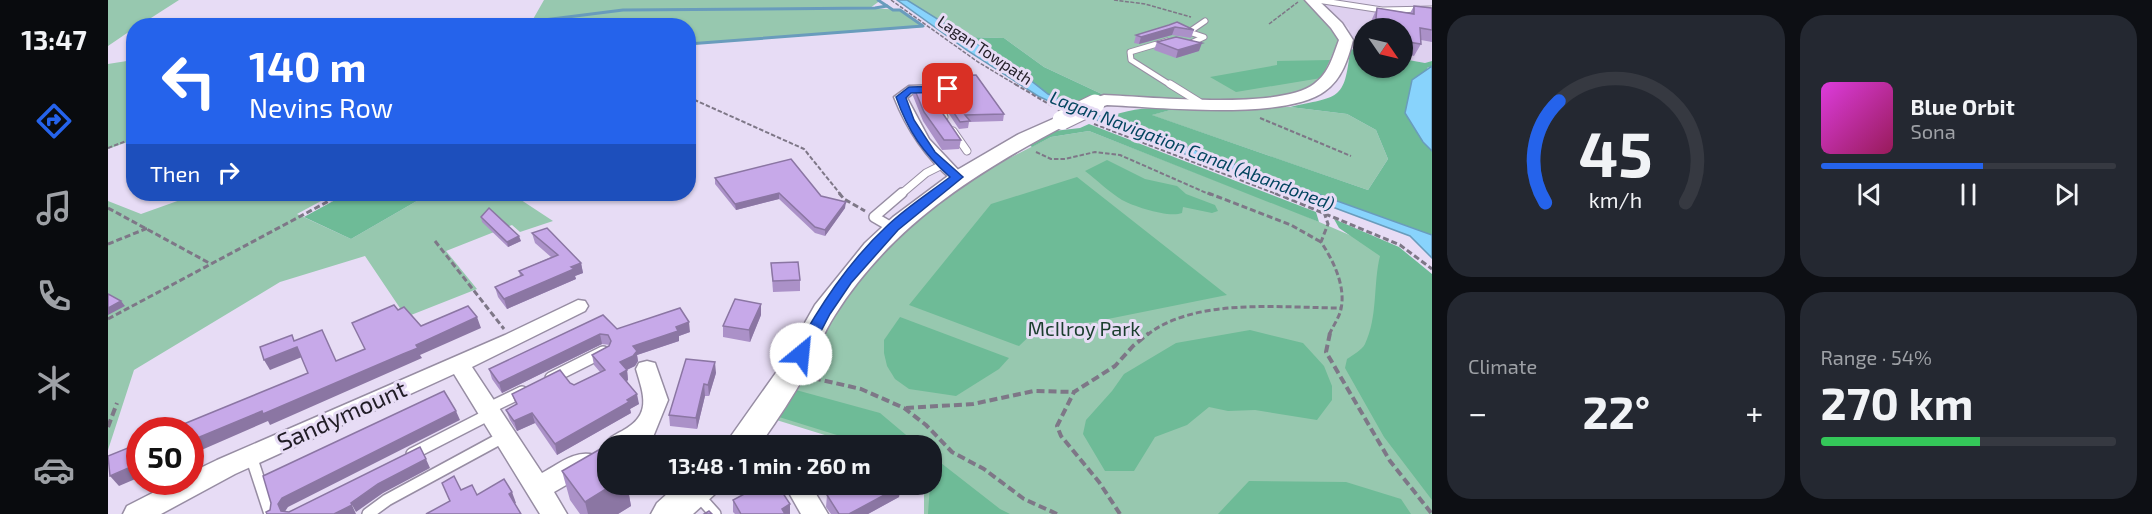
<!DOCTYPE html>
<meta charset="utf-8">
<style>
:root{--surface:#171b24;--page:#242831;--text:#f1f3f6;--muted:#9ea1a6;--line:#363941;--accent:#2563eb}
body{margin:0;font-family:"Exo 2",sans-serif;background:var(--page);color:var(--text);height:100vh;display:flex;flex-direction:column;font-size:22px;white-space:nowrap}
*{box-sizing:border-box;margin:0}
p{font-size:20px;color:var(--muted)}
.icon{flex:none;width:33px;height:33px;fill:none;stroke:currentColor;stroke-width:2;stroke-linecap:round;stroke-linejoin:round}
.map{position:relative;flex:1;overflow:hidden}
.sheet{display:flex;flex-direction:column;gap:15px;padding:15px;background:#0d0f14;width:720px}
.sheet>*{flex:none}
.hud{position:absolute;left:18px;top:18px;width:570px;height:183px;border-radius:24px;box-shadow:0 2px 4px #0004;background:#2563eb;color:#fff;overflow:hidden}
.needle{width:39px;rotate:124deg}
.controls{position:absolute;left:1245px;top:18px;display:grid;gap:12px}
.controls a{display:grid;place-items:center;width:60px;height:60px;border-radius:50%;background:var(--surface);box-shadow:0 2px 4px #0004;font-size:30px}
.speed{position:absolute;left:18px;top:417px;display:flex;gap:12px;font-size:30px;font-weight:700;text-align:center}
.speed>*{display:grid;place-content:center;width:78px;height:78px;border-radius:50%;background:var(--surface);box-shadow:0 2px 4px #0004;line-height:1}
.speed .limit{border:9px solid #d22;background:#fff;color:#111}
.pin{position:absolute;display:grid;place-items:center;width:51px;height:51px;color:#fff;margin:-26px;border-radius:12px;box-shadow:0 3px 9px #0006}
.me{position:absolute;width:66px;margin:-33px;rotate:28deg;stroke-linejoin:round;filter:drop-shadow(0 0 4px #0008)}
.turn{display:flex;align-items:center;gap:21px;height:126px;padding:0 24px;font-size:27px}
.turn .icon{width:78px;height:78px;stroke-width:2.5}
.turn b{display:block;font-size:42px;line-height:51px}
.then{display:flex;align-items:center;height:57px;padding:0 24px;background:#0003;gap:12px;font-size:22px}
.big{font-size:45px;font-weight:700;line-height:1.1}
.sheet .card{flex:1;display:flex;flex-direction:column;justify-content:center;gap:9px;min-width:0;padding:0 21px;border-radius:24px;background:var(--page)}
.sheet .dial{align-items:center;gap:0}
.dial svg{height:156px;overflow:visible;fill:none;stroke:var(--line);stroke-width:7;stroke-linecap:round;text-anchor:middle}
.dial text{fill:var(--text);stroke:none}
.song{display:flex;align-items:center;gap:18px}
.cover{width:72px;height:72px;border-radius:9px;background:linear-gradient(135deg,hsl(300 70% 55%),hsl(330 70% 35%))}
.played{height:6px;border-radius:3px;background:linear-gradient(90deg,var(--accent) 55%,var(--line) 55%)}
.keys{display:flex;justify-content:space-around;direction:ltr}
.heat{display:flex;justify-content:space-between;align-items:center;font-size:33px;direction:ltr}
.charge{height:9px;border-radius:4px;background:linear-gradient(90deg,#34c759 54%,var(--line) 0)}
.sheet .tiles{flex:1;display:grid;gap:15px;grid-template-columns:repeat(2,1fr)}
.trip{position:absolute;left:489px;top:435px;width:345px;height:60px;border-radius:24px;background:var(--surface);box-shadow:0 2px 4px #0004;font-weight:700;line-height:60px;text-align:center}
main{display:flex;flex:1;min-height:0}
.menu{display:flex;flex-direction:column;width:108px;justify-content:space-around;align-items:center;background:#090b0e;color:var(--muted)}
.menu .icon{width:42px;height:42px}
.menu .on{color:var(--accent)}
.menu b{font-size:27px;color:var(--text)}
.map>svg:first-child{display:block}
.built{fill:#ded0ef}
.green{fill:#97c8af}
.forest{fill:#6ebb97}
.water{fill:#88d3fc;stroke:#699cbc;stroke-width:1.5}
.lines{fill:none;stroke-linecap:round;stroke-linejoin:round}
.stream{stroke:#699cbc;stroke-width:3}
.lane-far3-casing{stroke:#978da3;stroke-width:7}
.lane-far2-casing{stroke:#978da3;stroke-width:9}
.lane-far1-casing{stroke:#978da3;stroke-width:12}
.lane-casing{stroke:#978da3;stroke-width:14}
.street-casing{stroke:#978da3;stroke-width:3}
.secondary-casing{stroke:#978da3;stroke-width:3}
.path-far3{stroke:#7e7787;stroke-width:1.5;stroke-dasharray:4 1.5;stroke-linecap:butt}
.path-far2{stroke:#7e7787;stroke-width:2;stroke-dasharray:4.5 2;stroke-linecap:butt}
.path-far1{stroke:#7e7787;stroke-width:3;stroke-dasharray:6 3;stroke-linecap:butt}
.path{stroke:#7e7787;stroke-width:4;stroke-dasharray:8 4;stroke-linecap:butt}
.lane-far3{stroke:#fff;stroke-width:5}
.lane-far2{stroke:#fff;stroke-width:7}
.lane-far1{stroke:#fff;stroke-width:9}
.lane{stroke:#fff;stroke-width:11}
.street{fill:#fff;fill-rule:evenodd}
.secondary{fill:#fff;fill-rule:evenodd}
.secondary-bridge-casing{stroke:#978da3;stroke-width:21;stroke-linecap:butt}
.secondary-bridge{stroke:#fff;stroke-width:19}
.wall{fill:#ab91c8}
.shaded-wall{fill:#8b76a3}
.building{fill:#c7a9e9;stroke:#8b76a3;stroke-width:1.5}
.route{fill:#2563eb;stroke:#184099;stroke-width:1.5}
.labels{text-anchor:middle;stroke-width:6;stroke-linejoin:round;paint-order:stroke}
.far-street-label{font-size:16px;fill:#211d26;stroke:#e7dcf5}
.far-water-label{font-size:18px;font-style:italic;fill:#02445f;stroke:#e7dcf5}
.park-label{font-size:20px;fill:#1b3e2e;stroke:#e7dcf5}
.near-street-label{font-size:24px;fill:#211d26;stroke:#e7dcf5}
</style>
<main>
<nav class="menu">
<b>13:47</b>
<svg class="icon on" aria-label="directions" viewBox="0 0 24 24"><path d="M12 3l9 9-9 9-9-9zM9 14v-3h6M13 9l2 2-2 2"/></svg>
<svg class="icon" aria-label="music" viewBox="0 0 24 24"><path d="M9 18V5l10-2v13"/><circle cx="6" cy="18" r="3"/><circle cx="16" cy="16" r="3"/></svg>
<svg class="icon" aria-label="phone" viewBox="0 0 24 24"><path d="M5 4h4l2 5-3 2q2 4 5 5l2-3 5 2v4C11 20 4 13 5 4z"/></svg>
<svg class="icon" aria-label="climate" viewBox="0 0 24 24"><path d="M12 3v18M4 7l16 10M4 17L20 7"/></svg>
<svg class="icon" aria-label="car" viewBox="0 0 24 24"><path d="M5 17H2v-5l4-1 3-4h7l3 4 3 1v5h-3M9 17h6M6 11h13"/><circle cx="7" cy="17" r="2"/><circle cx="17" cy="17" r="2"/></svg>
</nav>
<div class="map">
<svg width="1324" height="514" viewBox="0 0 1324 514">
<rect width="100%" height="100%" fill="#e7dcf5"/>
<path class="built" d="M1218,3L1274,12L1324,11V61L1317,63L1295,59L1294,28H1256L1255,51L1242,49L1241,28L1217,8Z"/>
<g class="green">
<path d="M0,0H71L32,25L26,26L25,29L0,46Z"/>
<path d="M436,0H773L762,8L794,10L817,27L581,44L580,26L410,25L477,15L424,21Z"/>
<path d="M799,0H1197L1231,39L1214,78L1198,91L1175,97L1102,101L998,96L936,67L896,38L857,37Z"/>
<path d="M25,60V140L0,149V64Z"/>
<path d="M1182,107L1239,114L1268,130L1280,159L1260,190L1043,115L1070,108Z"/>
<path d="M981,131L1188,212L1288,255L1324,305V514H816V485L824,484V446L749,445L662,418L730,303L787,232L864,177L943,137Z"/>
<path d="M89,194H226L189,214L243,239L321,194H404L445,221L412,232L404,225L338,251L369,289L298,317L257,256L172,282L26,370L0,450V201L33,214Z"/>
</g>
<g class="forest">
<path d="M857,37L896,38L936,67L998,96L967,106L940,94L902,64Z"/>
<path d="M1242,49L1255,51L1256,68H1294L1295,59L1317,63L1324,61V66L1319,68L1315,142L1324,151V235L998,118C1022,108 1045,107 1070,108L1044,115L1260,190L1280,159L1268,130L1239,114L1182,107C1230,96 1237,102 1242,49Z"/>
<path d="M1222,60L1213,78L1128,92L1102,77L1169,65V61Z"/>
<path d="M981,124L1208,212L1211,222L981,131L943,137L924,147L921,145L946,131L972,128Z"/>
<path d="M999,160L1037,179L1069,186L1078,194L1107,205L1110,211L1104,213L1075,207L1074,213C1061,218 1027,207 1014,200C1001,192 989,180 977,171Z"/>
<path d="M969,177L1119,295L985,322L930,328L911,346L801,305L883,204Z"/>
<path d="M238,194H321L243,239L196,217Z"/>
<path d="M1226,219L1291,247L1324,274V500L1276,437L1237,368L1239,359C1245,355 1254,350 1257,344C1270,317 1265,284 1272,256L1231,228Z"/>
<path d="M792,317L901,358L891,369L848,396L801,389L787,379L779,366L776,353V340Z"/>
<path d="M1142,330L1195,343L1216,366L1224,386V400L1209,420L1147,410L1120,411L1101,407L1079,425L1047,437L1026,471H997L975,434L978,420L1004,391L1016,374L1068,343Z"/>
<path d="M688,390L772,413L810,445H761L671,417Z"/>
<path d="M824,456L892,509L902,514H820Z"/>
<path d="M1141,481L1238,482L1293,499L1303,514H1110Z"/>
</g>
<g class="water">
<path d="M789,0H799L902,64L940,94L981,112L1324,235V258L1302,236L1203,199L1169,189L949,105L930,96L860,51Z"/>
<path d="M1324,66V151L1315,142L1297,113L1304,80Z"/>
</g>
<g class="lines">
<g class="stream">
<path d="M388,26L515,10L767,8L779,6"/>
<path d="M580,44L815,26L792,10H785L770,0"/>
</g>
<defs>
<g id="lane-far3">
<path d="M1209,0L1274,10L1324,9"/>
<path d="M1059,41L1022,52L1023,60L1064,86"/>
<path d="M1075,43L1081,44L1096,37L1081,32L1097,21"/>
</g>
<g id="lane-far2">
<path d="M1062,84L1091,102"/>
<path d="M823,90L836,117"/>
<path d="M845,131L859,151"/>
<path d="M792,195L818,173L834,165"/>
</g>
<path id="lane-far1" d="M785,228L766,217L794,193"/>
<g id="lane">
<path d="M443,378L495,352"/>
<path d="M379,409L414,392"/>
<path d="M304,454L382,414"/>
<path d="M143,456L162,514"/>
<path d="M589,494L607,514"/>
<path d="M260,514L279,500L397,436"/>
</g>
<g id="street">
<path d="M840,85L846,89L844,92L804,94L799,98L821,139L857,177L849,182L844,180C817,157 799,130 786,97L801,86Z"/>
<path d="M470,300L477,301L480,306L477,311L364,367L434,473C449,465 468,449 486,455L489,462L486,469L446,492L459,514H432L346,374L127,474L53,514H15L19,506L66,482H82V473L109,460L397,335Z"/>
<path d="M539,361L547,363L560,400L545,437L530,446H500L499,453L496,446C500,438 506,435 514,431C544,415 536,396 528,369L531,363Z"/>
<path d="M676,484H702L720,514H693Z"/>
</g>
<g id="secondary">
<path d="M1197,0H1210L1234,23L1245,40C1240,59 1234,79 1217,91C1178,121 1048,107 999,105L987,109L981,108L978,104L981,100L996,95C1042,97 1172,110 1206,84C1221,73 1225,56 1231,40L1223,28Z"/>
<path d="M954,115L960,116L963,120L960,124C868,172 783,226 727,315C715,333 708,354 698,373C684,398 668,422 651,446H616L672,367L707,305L757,243L785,217L844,173L911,134Z"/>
<path d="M570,484H612L607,494L585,514H543L549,503Z"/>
</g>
</defs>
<use href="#lane-far3" class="lane-far3-casing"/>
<use href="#lane-far2" class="lane-far2-casing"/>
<use href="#lane-far1" class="lane-far1-casing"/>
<use href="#lane" class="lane-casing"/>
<use href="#street" class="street-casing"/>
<use href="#secondary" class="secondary-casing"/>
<g class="path-far3">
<path d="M783,0L870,62L910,86"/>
<path d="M1006,0L1037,4L1083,17"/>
<path d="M1161,24L1190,2"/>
</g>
<g class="path-far2">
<path d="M907,84L944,106"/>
<path d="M580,97L696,149L733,195"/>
<path d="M1152,118L1243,156"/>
<path d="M986,124L1171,195"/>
<path d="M0,148L26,138"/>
<path d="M928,152L943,159H957L987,152L1012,155L1103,195"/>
</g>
<g class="path-far1">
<path d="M731,193L736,199L757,211"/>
<path d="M1100,193L1183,225L1213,242"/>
<path d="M1167,193L1292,245L1324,269"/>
<path d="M0,208L103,264"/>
<path d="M1216,212L1220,224L1213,242C1225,260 1238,286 1233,309C1231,318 1225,326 1221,335"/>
<path d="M327,241L396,329"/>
<path d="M0,244L40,228"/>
<path d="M0,319L234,194"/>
<path d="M1039,335C1087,297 1175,308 1233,308"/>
</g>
<g class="path">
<path d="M1222,333L1218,352L1282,461L1324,514"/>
<path d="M705,378L753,389L796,408L818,425L844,452L876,469L916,499L949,514"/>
<path d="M798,408L865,404L926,391L966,392"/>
<path d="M0,427L9,403"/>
<path d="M1012,514L991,482L953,436L949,426L966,392L1007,366L1025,346L1041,333"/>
</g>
<use href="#lane-far3" class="lane-far3"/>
<use href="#lane-far2" class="lane-far2"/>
<use href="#lane-far1" class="lane-far1"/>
<use href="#lane" class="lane"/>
<use href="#street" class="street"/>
<use href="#secondary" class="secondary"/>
<defs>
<path id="secondary-bridge" d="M954,120L987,104"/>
</defs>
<use href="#secondary-bridge" class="secondary-bridge-casing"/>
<use href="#secondary-bridge" class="secondary-bridge"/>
</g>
<g class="wall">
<path d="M1306,6L1323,8L1324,7V42L1313,40V44L1306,56L1294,54V28H1263L1264,19L1269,8L1302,13Z"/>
<path d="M1061,25L1086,30L1083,38L1064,35L1031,44L1026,43L1028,35Z"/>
<path d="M1049,42L1091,51L1068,58L1046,50Z"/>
<path d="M868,75L896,114L895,121L861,122L860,128L851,129L837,108L831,95L832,88L845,87L836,82L837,76Z"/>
<path d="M806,88L829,105L853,140L851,149L834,150L815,121L805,96Z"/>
<path d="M607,178L713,196L737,208L717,236L707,233L671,199L628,210L607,184Z"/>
<path d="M373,217L413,241L400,247L374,222Z"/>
<path d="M424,233L473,263L475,273L467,276L468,279L399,309L390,297L387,287L412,276L411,271L443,257L427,243Z"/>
<path d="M663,263L692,280V291L665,292Z"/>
<path d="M495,315L509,329L582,332L571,336V341L529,355L530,361L527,366L519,370L520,380L519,381L531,404L522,409L523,413L449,455L427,423L409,431L402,420L398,410L408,405L404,394L462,383L466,385L492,372L486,365L484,355L502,345L494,344L394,393L384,379L381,369Z"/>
<path d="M653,315L642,342L615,337V326Z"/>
<path d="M608,373L601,396H597L589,429L562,426L561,415Z"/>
<path d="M454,471L500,484H519L523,506L510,514H472L462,500Z"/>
<path d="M724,484H792L791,497L760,514H723L718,507L719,495L729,490Z"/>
<path d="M625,500L682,514H627L625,512Z"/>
</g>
<g class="shaded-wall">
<path d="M1067,27L1064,35L1031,44L1033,37Z"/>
<path d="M1094,43L1091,51L1068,58L1070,50Z"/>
<path d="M671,193V199L628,210L627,204Z"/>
<path d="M738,202L737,208L717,236V230Z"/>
<path d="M411,236L413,241L400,247L399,242Z"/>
<path d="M473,263L475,273L467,276L468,279L399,309L396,299Z"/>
<path d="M13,301L17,306L0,315V308Z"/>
<path d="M653,304V315L642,342L641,330Z"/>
<path d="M369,317L373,328L312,355L314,358L162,425L160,421L82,455V441Z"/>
<path d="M581,322L582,332L571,336V341L529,355L530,361L527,366L514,372L512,362L525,346L568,327Z"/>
<path d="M492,334L494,344L394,393L391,383Z"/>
<path d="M189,347L194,357L162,370L156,360Z"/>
<path d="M607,362L608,373L601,396L600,385Z"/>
<path d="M519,370L520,380L514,384L512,374Z"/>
<path d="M596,384L597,396L589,429L588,418Z"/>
<path d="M529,394L531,404L522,409L523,413L449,455L447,444Z"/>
<path d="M348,411L352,420L180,507L176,513L173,511L170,504L174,498Z"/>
<path d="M424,413L427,423L409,431L406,421Z"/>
<path d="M318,459L322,468L275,493L248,512L243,503L270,484Z"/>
<path d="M32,463V477L11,486L2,476Z"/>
<path d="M506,484H519L523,506L510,514H480L477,502Z"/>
<path d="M793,486L791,497L760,514H741Z"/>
<path d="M404,492L408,503L405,504L401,494Z"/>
<path d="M682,504V514H674V509Z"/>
<path d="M244,505L248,514H226Z"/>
</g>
<g class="building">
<path d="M1306,6L1324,8V30L1312,28L1313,44L1294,41V28H1267L1269,8L1306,14Z"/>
<path d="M1069,22L1086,30L1067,27L1033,37L1028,35L1061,25Z"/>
<path d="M1068,37L1094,43L1070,50L1049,42Z"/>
<path d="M868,75L896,114L857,115L862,121L852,122L838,101L832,88H845L849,82L837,76Z"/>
<path d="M820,87L829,105L853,140H836L816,112L806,88Z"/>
<path d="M683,159L713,196L738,202L717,230L707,227L671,193L627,204L607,178Z"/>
<path d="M381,208L411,236L399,242L373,217Z"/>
<path d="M439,228L473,263L463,267L466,269L396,299L387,287L415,275L411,271L450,255L424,233Z"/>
<path d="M690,262L692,280L665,281L663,263Z"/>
<path d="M0,294L13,301L0,308Z"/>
<path d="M627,299L653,304L641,330L615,326Z"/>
<path d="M286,305L290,310L296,307L313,326L360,306L369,317L308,345L310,348L295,354L155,414L154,411L82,441V430H61L200,373L189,347L156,360L152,347L184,335L186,341L214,330L228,361L257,349L244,323Z"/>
<path d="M572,308L581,322L568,327L570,331L525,346L529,351L525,356L512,362L519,370L512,374L529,394L519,400L521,402L447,444L424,413L406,421L398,410L409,404L404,394L452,370L462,383L466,385L497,370L484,355L501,346L503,341L500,335L492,334L391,383L381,369L495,315L509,329Z"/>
<path d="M578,359L607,362L600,385L596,384L588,418L561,415Z"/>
<path d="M336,391L348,411L174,498L170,504L173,511L181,512L312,447L318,459L270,484L243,503L244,505L226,514H159L158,512L162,510L163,503L155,476Z"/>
<path d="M32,443V463L2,476L0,456Z"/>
<path d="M494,448L500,454V484H506L477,502L454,471Z"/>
<path d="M346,476L353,490L364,485L369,495L396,479L404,492L401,494L413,514H318L342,501L334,483Z"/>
<path d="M655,484H669L682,504L674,509L677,514H633L625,500Z"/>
<path d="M734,484H792L793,486L741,514H731L719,495L736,487Z"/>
<path d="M601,511L604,514H596Z"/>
</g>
<path class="route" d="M801,87L840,86L845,89L840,92L803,93L798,98L806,120L827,152L855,177L790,230L743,283L722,314L699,358H687L685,354C711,307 740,262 780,225C799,207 821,193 842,177C815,153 800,131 788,97Z"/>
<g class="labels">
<g class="far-street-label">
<text transform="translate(877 50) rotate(34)" y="6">Lagan Towpath</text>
</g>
<g class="far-water-label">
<text transform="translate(1084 151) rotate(21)" y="6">Lagan Navigation Canal (Abandoned)</text>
</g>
<g class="park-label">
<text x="976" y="336">McIlroy Park</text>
</g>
<g class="near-street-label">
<text transform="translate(234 416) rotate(-24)" y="8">Sandymount</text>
</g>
</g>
</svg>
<div class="controls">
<a><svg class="needle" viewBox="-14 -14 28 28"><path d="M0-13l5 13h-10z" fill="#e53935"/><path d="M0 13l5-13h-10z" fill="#9ea1a6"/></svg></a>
</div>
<div class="speed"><div class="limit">50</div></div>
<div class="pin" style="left:840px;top:89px;background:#d93025"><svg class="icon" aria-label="arrive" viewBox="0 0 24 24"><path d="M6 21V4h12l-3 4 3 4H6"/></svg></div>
<svg class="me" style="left:693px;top:354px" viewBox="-20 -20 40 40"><circle r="19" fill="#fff"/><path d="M0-13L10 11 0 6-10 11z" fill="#2563eb"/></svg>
<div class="trip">13:48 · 1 min · 260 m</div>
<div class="hud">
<div class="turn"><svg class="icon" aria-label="left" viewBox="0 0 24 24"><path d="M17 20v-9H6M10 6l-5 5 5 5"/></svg><div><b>140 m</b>Nevins Row</div></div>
<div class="then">Then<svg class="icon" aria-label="right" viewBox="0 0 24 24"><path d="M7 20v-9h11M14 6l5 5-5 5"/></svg></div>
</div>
</div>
<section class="sheet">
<div class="tiles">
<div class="card dial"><svg viewBox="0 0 100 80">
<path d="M14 69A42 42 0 1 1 86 69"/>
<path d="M14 69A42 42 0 0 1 21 17" stroke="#2563eb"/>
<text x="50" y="56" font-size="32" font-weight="700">45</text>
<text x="50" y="72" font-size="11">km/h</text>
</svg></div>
<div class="card">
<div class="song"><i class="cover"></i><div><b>Blue Orbit</b><p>Sona</p></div></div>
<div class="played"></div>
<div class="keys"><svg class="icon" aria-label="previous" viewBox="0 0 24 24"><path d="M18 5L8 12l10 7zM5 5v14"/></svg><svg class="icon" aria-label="pause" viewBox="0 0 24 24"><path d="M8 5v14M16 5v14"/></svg><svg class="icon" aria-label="next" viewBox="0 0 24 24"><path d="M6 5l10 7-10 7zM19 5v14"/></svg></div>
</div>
<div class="card"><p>Climate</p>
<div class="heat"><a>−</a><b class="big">22°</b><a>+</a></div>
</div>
<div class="card"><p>Range · 54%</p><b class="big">270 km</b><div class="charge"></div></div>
</div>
</section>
</main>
